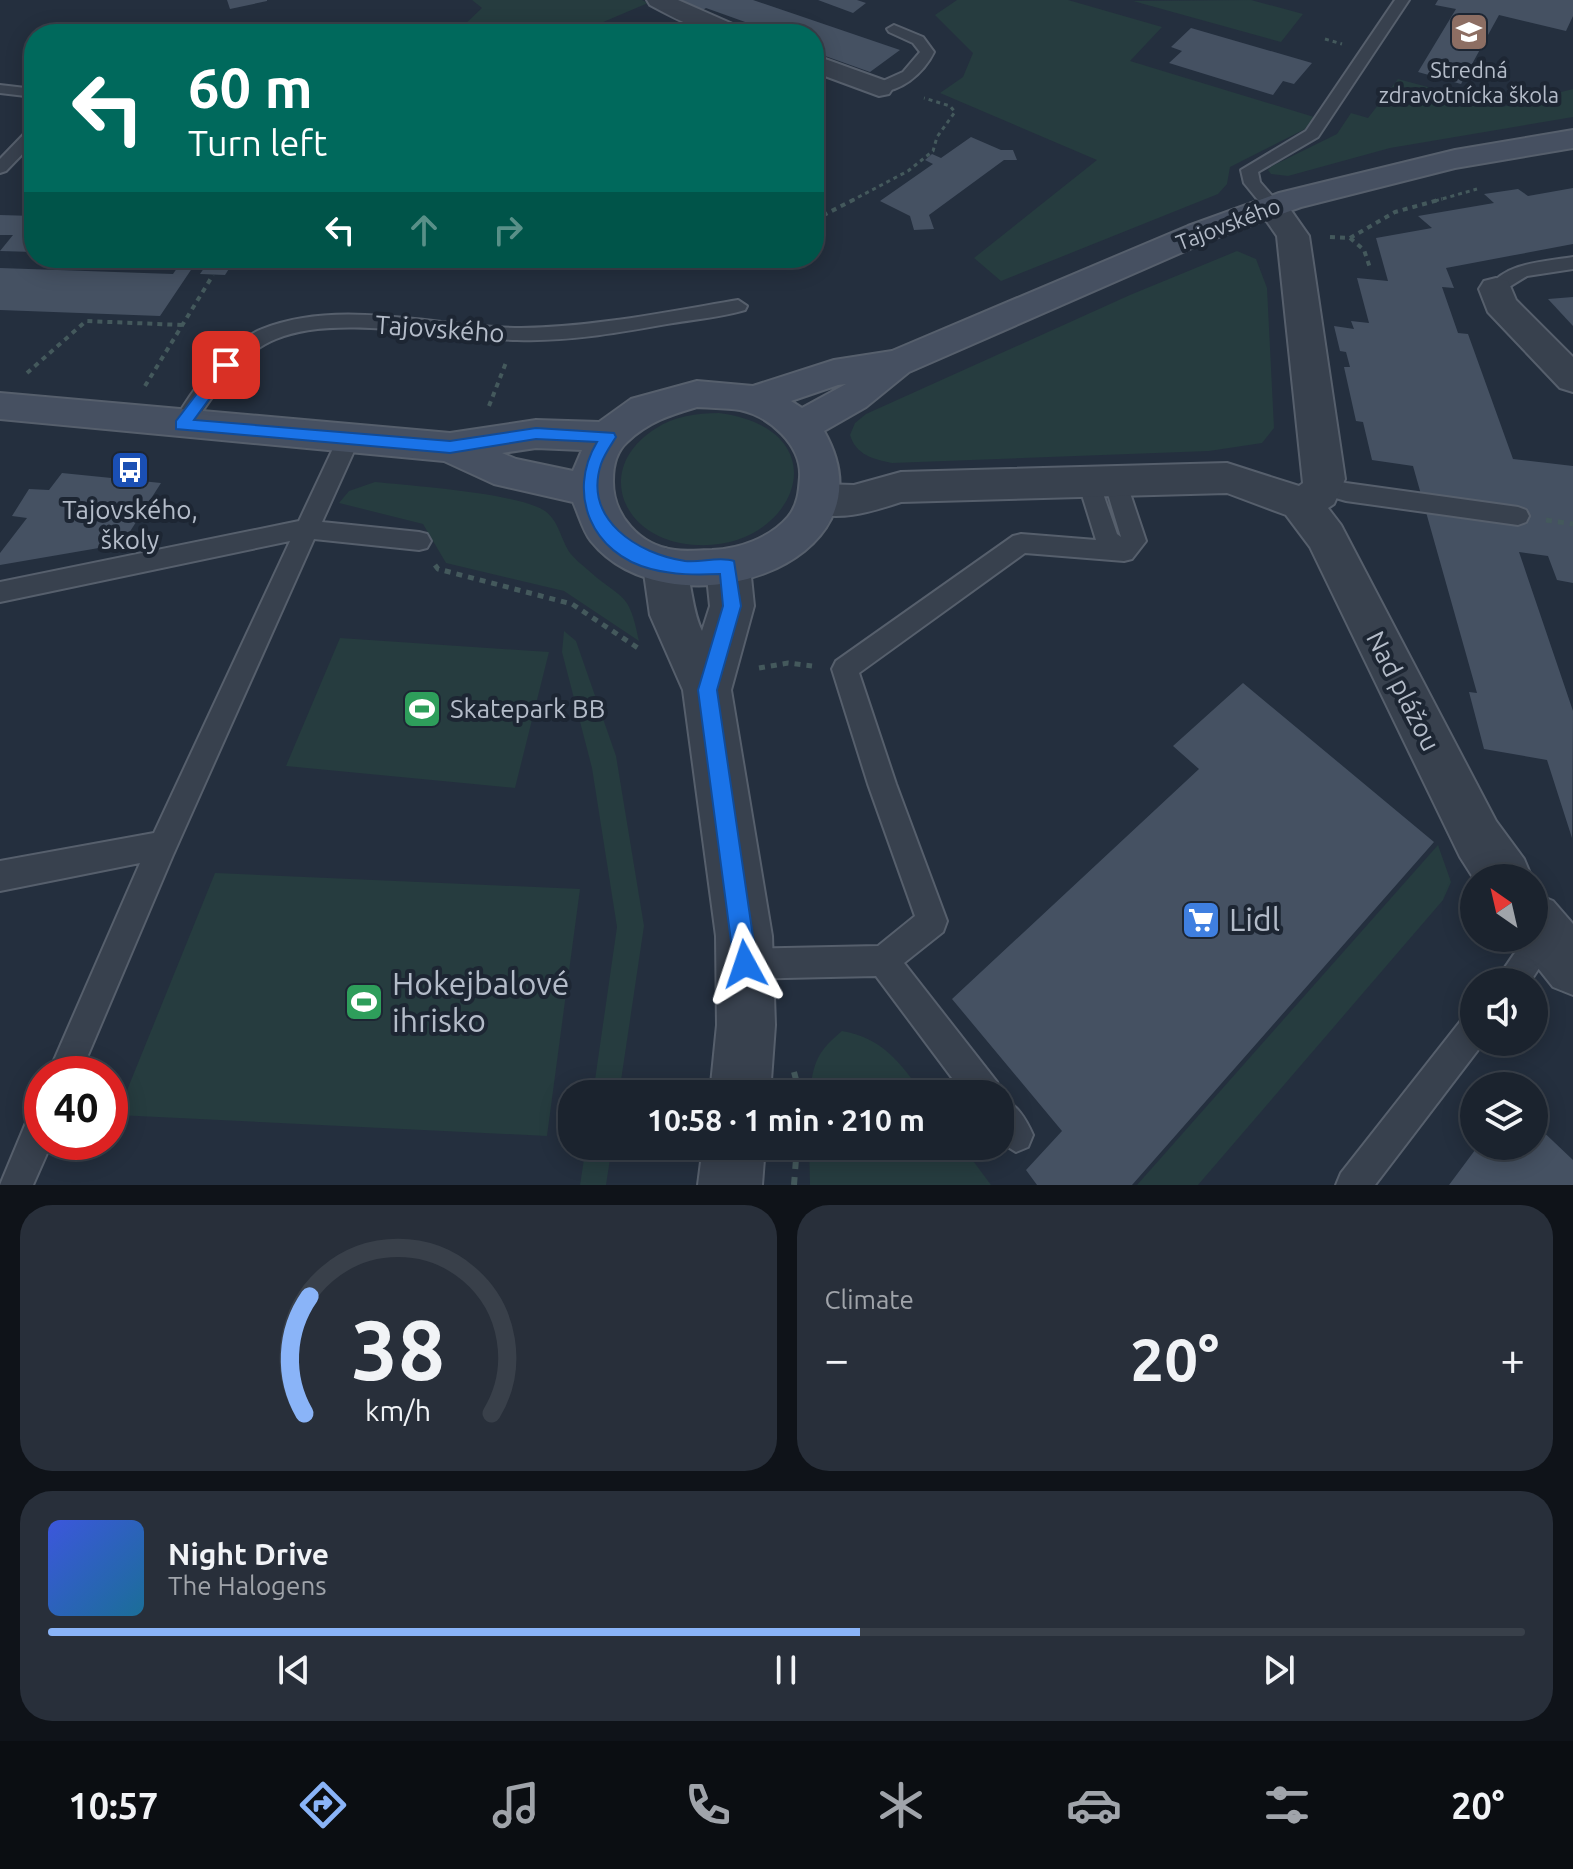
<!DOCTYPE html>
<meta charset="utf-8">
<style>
:root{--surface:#1b232e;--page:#282f3a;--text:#f1f3f6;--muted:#a0a4aa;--line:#39404a;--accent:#8ab4f8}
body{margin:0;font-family:Ubuntu,sans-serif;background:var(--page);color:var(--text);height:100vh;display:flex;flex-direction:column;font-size:30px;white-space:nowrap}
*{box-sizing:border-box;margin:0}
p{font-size:26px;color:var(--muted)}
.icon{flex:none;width:44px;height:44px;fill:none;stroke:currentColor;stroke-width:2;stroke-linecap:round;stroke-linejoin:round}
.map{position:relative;height:1185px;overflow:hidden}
.details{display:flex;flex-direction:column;gap:20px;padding:20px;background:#0f1319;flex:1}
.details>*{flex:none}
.top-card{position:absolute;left:24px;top:24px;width:800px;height:244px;border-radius:32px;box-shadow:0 4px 20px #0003,0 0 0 2px var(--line);background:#00695c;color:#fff;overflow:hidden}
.needle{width:52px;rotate:326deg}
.controls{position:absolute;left:1460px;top:864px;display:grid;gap:16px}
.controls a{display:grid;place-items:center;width:88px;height:88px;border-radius:50%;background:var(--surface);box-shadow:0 4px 20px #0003,0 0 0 2px var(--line);font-size:40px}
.speed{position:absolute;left:24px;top:1056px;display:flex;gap:16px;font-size:40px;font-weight:700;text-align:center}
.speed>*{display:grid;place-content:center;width:104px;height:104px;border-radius:50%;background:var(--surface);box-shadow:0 4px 20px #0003,0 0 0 2px var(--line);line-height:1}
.speed .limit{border:12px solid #d22;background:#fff;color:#111}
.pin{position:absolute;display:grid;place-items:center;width:68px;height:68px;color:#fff;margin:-34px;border-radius:16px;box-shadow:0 4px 12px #0006}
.me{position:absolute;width:88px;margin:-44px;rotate:355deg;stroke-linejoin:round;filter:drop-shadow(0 0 6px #0008)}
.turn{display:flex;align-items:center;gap:28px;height:168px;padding:0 32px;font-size:36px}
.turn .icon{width:104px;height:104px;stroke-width:2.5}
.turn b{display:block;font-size:56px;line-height:68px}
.lanes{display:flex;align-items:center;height:76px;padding:0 32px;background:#0003;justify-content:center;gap:40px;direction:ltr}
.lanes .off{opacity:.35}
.big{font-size:60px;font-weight:600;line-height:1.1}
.details .widget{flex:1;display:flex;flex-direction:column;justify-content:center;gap:12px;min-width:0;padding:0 28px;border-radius:32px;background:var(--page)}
.details .dial{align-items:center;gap:0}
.dial svg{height:208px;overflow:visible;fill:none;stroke:var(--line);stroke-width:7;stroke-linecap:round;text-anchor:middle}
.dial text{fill:var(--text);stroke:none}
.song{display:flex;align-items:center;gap:24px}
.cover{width:96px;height:96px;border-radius:12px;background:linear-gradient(135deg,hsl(230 70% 55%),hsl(200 70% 35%))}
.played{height:8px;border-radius:4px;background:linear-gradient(90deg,var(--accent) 55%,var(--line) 55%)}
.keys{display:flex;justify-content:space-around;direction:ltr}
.heat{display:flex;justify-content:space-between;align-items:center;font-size:44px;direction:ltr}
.details .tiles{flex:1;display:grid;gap:20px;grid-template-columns:1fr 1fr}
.widget:last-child{grid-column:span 2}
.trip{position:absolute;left:558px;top:1080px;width:456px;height:80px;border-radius:32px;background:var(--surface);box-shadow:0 4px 20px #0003,0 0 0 2px var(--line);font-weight:600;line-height:80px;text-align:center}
.tab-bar{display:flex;height:128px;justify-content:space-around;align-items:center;background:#0b0e12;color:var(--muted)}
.tab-bar .icon{width:56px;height:56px}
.tab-bar .active{color:var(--accent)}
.tab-bar b{font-size:36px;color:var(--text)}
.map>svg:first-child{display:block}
.green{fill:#263c3f}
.building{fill:#455162}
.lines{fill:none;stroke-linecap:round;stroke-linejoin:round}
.service-casing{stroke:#565f6c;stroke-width:4}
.minor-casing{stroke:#565f6c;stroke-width:4}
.tertiary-casing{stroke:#565f6c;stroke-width:4}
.secondary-casing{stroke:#565f6c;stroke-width:4}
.path-far3{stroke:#44595c;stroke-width:3;stroke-dasharray:4 4;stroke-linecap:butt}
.path-far2{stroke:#44595c;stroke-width:4;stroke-dasharray:5 5;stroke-linecap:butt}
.path-far1{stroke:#44595c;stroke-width:5;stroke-dasharray:6 6;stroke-linecap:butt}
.path{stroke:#44595c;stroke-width:6;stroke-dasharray:8 8;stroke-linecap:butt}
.service{fill:#38414e;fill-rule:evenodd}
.minor{fill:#38414e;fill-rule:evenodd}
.tertiary{fill:#38414e;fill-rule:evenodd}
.secondary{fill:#465061;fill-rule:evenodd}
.route{fill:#1a73e8;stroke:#114b97;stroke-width:2}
.labels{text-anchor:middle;stroke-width:8;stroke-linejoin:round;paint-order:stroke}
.far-poi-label{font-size:22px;fill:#b4bcc9;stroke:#1d2633}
.far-street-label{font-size:22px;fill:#b4bcc9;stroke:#1d2633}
.street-label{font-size:26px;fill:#b4bcc9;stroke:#1d2633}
.poi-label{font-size:26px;fill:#b4bcc9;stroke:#1d2633}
.near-poi-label{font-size:32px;fill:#b4bcc9;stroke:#1d2633;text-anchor:start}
</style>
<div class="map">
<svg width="1573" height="1185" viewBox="0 0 1573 1185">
<rect width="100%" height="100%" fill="#242f3e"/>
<g class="green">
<path d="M472,0H642L648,3L575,34H469L462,27L482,8Z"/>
<path d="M957,0H1068L1162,27L1130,61L1314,117L1305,129L1230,167L1227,184L1218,194L1001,281L974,258L1097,160L940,93L963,77L973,53L935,15Z"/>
<path d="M1251,0L1303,14L1281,42L1133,1Z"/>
<path d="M1398,79L1502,107L1573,89V117L1390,148L1288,176L1271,174L1268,170L1272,166L1337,134L1351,113L1368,118Z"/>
<path d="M1237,251L1256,259L1267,288L1274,428L1262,443L1209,451L892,463C873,459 856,455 850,435L855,423L866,414L1130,295Z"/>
<path d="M719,413C851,431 790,564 680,543C617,530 598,465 655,429C674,416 697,413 719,413Z"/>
<path d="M375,482C413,486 518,493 545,511C559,521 561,540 570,553C575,559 582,565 588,570C622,601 629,589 639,641L564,591L446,563L423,524L339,503L349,491Z"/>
<path d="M564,631L576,641L616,756L644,926L619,1094H593L617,927L592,768L562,652Z"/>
<path d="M340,638L549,652L515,788L286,766Z"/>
<path d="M1438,845L1451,882L1443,900L1198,1185H1137Z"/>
<path d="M215,873L580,889L547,1136L117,1115Z"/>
<path d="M842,1031C883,1038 900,1063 923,1094H810C813,1062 818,1051 842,1031Z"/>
<path d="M586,1146H612L606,1185H580Z"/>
<path d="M809,1146H962L991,1185H810Z"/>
</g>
<g class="building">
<path d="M227,0H267V1L230,9Z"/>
<path d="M680,0H753L900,50L870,72L814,52V34H779L706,8L701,11L683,4L686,3Z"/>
<path d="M818,0H857L866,3L853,13Z"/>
<path d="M1438,0H1573V16L1566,31L1499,15L1461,84L1418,72L1456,9L1435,5Z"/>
<path d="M1191,28L1312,63L1294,84L1283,81L1273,95L1169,63L1182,51L1171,47Z"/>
<path d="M971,137L1001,150H1013L1017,160H1004L929,215L934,229L914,230L910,216L880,201L933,164L925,160L932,154L941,158Z"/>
<path d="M1573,188V244L1446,268L1454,288L1442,287L1458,333L1468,334L1513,459L1573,466V583L1557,580L1548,556L1519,552L1573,711L1572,838L1547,760L1484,749L1469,692L1477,693L1413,466L1372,460L1363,422L1356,421L1344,367H1350L1346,352L1340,351L1334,326L1354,329L1351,321L1369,323L1357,278L1388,281L1376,238L1432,228L1418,216L1494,203L1484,194L1518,189L1528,196Z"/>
<path d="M0,215L34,216V252L0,251L13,235H0Z"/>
<path d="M184,258H199L160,316L0,310V268L173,274Z"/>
<path d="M211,258H236L225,275L200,274Z"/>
<path d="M279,258H450L447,267L278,261Z"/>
<path d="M522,258H625V261L538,263L527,270L515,262Z"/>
<path d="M676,258H711L695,269Z"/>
<path d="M1573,297V326L1548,299Z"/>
<path d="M62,473L161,483L122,544L0,565V553L27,518L12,516L29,489L49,490Z"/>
<path d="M1243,683L1434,842L1132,1185H1037L1026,1170L1062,1131L952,999L1199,769L1173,746Z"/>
<path d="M1534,1123L1573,1160V1185H1449L1478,1146H1534Z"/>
</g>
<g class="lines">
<defs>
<g id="service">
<path d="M1395,0H1409L1318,137L1258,172L1260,182L1281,206L1278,210H1266L1244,183L1241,170L1306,131Z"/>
<path d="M894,25L923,37L934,52C924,73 899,95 874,91V85L903,72L920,52L913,43L889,32L887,29Z"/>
<path d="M0,85L34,89V97L0,93Z"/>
<path d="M34,128V142L6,171L0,173V159L28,130Z"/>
<path d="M1573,257V269L1527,276L1496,295L1487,289C1506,262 1543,262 1573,257Z"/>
<path d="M738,300L747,306L745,310C721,317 697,319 673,323C622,332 569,342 517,340C449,339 337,313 276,339C236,355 213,397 189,430H175L172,425C192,390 224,345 262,329C343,297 438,328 521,328C594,327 667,312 738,300Z"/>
<path d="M348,432L356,434L359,440L322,522L419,532L427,534L431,541L427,548L419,550L314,539L173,855L80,1074H48L140,863L0,891V861L154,833L290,541L0,602V582L299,521L337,440L340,434Z"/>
<path d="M1115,473L1123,475L1126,481L1146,541L1132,559L1124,561L1025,553L859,673L896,784L947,921L943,932L904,963L997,1082L1002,1094L1000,1097C1017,1104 1026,1119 1033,1135L1028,1147L1016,1152L1000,1142V1094H964L876,976L745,979L734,975L730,964L734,953L745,949L878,946L915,916L868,784L832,669L836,661L1013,536L1021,534L1096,540L1078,482L1081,476L1089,474L1097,476L1117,534L1121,537L1104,481L1107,475Z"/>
<path d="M1323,478L1346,483L1518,507L1526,510L1529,516L1526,522L1518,525L1346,501L1315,492L1312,486L1315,480Z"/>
<path d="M1545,921L1556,925L1560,936L1530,982H1495L1525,938H1534V925Z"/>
<path d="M1474,1013V1042H1484L1375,1185H1336L1341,1173L1463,1018Z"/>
<path d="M42,1108V1142H52L33,1185H0L30,1113Z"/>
</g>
<g id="minor">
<path d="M647,0H678L744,29L748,34C704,34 689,26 650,5Z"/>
<path d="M814,55L889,82L893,88L889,94L879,96L814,72Z"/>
<path d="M1272,197L1283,199L1309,236L1345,479L1334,504L1328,508L1341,525L1496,821L1524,859L1532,878L1474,879L1460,857L1310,547L1286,515L1227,493L901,502C868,513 838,522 804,511L798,500L804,489L818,484L854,485L901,472L1227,463L1299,486L1303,483L1277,236L1256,206L1261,199Z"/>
<path d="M1496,278L1508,281L1516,300L1573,357V392L1560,388L1488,312L1479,289L1484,281Z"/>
<path d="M1534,893L1553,901L1573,924V995L1553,987L1514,938H1534Z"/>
</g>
<g id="tertiary">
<path d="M665,548L680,554C693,578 690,606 702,631L710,606L706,567L713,555L728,549L743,555L750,567L754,606L731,690L772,936L775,1025L770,1094H710L717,1025L716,936L683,690L650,615L643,566L650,554Z"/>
<path d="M703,1146H765L762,1185H698Z"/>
</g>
<path id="secondary" d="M1573,130V148L1455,168L1301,207L1210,240L909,372L866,407L824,431C901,567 668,637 591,541C583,531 579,515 573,502L494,484L444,461L0,419V393L450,433L536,420L599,422L631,399L697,381L753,386L834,360L892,351L1188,226L1279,193L1455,150ZM846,384L802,408L791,401L838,385ZM697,407C711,408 726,408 740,410C769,416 802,445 800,477C799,491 798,505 788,517C770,538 739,549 712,550C700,550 687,552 675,550C640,546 612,515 613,480C613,466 616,452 627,442C648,422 670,415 697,407ZM536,448L582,450L573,471L516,459L502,453Z"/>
</defs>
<use href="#service" class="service-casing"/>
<use href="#minor" class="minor-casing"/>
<use href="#tertiary" class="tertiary-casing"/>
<use href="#secondary" class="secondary-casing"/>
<g class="path-far3">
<path d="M1325,39L1342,44"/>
<path d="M851,201L908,171L933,151L937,137L955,112L950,106L924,98"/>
<path d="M1435,201L1477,189"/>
</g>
<g class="path-far2">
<path d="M814,220L855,199"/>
<path d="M1330,237L1350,238L1395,212L1442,199"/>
<path d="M1350,238L1364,250L1370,268"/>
<path d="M27,373L86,321L182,325"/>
<path d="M145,386L213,275"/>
<path d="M489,406L507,360"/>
</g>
<g class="path-far1">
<path d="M1546,520L1573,524"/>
<path d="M435,565L438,569L572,604L641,650"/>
<path d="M759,668L788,663L812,666"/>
</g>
<g class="path">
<path d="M794,1072L800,1094"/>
<path d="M794,1185L797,1146"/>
</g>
<use href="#service" class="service"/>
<use href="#minor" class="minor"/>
<use href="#tertiary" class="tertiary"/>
<use href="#secondary" class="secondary"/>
</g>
<path class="route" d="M226,360L234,365L194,420L450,441L536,428L614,433L616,437C611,445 604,455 601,464C583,520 638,554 685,561C701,563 719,556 734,561L741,606L717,690L757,964L754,972L745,975L737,972L734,964L698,690L723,606L720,574C696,575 674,575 651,569C592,554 566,494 597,442L536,439L450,453L176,429V421L221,362Z"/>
<defs>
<symbol id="school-square" viewBox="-11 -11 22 22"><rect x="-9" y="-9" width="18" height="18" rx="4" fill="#8d6e63" stroke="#1d2633"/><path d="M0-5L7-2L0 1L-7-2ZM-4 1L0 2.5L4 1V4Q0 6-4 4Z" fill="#fff"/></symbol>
<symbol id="bus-square" viewBox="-11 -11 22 22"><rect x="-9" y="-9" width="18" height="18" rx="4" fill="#1a4fb4" stroke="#1d2633"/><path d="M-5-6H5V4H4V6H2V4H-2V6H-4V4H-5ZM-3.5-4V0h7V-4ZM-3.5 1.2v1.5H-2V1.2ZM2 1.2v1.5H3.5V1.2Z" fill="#fff"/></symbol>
<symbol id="stadium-square" viewBox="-11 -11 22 22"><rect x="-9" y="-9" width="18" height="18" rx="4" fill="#2e9e5b" stroke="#1d2633"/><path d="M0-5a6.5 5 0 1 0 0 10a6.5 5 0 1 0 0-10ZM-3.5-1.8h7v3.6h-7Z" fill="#fff"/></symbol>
<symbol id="supermarket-square" viewBox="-11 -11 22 22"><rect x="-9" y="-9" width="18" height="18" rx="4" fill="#3f7fe0" stroke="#1d2633"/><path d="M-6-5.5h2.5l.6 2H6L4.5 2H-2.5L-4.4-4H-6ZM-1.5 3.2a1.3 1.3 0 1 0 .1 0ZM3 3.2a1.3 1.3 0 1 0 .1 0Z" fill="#fff"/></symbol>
</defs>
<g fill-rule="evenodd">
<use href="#school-square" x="1447" y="10" width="44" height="44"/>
<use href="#bus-square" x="108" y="448" width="44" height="44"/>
<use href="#stadium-square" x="400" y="687" width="44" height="44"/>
<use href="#supermarket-square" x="1179" y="898" width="44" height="44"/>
<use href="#stadium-square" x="342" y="980" width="44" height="44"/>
</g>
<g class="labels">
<g class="far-poi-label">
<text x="1469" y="78">Stredná<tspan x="1469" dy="25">zdravotnícka škola</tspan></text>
</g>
<g class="far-street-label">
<text transform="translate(1228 224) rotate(-21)" y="8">Tajovského</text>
</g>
<g class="street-label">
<text transform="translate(440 329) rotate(4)" y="9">Tajovského</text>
<text transform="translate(1403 691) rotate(63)" y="9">Nad plážou</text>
</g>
<g class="poi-label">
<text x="130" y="519">Tajovského,<tspan x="130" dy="30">školy</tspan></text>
<text x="450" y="718" text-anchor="start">Skatepark BB</text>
</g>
<g class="near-poi-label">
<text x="1229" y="931">Lidl</text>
<text x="392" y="995">Hokejbalové<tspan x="392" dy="37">ihrisko</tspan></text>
</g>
</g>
</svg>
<div class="controls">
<a><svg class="needle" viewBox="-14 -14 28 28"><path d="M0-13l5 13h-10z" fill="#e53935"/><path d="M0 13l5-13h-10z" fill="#a0a4aa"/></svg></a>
<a><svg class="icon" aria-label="sound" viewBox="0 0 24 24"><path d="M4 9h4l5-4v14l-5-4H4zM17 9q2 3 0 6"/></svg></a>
<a><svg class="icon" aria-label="layers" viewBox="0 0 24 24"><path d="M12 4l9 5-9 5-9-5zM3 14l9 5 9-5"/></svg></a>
</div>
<div class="speed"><div class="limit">40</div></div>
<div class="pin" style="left:226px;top:365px;background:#d93025"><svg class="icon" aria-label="arrive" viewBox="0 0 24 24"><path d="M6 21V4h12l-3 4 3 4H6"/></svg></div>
<svg class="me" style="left:745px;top:964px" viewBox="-20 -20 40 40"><path d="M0-17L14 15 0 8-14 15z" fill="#1a73e8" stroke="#fff" stroke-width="4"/></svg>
<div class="trip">10:58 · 1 min · 210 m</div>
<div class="top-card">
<div class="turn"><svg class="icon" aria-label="left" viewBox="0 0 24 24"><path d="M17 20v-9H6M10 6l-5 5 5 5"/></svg><div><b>60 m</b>Turn left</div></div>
<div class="lanes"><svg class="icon" aria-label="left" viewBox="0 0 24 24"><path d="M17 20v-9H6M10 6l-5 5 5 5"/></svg><svg class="icon off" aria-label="ahead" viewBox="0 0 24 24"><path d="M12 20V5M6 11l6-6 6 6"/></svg><svg class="icon off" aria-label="right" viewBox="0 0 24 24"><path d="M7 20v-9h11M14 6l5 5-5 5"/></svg></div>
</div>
</div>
<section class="details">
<div class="tiles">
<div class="widget dial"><svg viewBox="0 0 100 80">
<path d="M14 69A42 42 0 1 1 86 69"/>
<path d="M14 69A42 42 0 0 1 16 24" stroke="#8ab4f8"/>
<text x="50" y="56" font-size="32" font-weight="700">38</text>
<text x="50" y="72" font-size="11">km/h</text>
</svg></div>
<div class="widget"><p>Climate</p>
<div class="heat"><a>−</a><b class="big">20°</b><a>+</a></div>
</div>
<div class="widget">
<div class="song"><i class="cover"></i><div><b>Night Drive</b><p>The Halogens</p></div></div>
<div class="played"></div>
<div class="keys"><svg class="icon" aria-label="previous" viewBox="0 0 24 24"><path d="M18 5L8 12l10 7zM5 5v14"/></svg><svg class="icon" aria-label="pause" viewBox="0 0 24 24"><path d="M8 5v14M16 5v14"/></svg><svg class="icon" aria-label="next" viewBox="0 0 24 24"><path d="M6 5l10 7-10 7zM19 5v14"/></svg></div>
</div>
</div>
</section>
<nav class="tab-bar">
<b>10:57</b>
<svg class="icon active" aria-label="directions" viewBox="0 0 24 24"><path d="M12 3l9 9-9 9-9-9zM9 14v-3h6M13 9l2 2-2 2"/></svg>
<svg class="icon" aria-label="music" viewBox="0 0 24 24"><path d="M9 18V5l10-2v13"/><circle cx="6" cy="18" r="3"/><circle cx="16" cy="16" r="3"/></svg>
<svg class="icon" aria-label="phone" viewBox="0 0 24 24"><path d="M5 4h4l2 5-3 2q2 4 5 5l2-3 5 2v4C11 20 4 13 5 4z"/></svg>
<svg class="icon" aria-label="climate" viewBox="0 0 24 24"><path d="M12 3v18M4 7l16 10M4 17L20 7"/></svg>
<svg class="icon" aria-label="car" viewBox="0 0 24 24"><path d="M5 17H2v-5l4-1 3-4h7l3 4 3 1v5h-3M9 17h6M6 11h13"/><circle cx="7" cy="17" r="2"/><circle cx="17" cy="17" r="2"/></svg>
<svg class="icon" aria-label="filters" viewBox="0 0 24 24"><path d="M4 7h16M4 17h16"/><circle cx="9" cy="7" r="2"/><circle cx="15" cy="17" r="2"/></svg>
<b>20°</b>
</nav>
